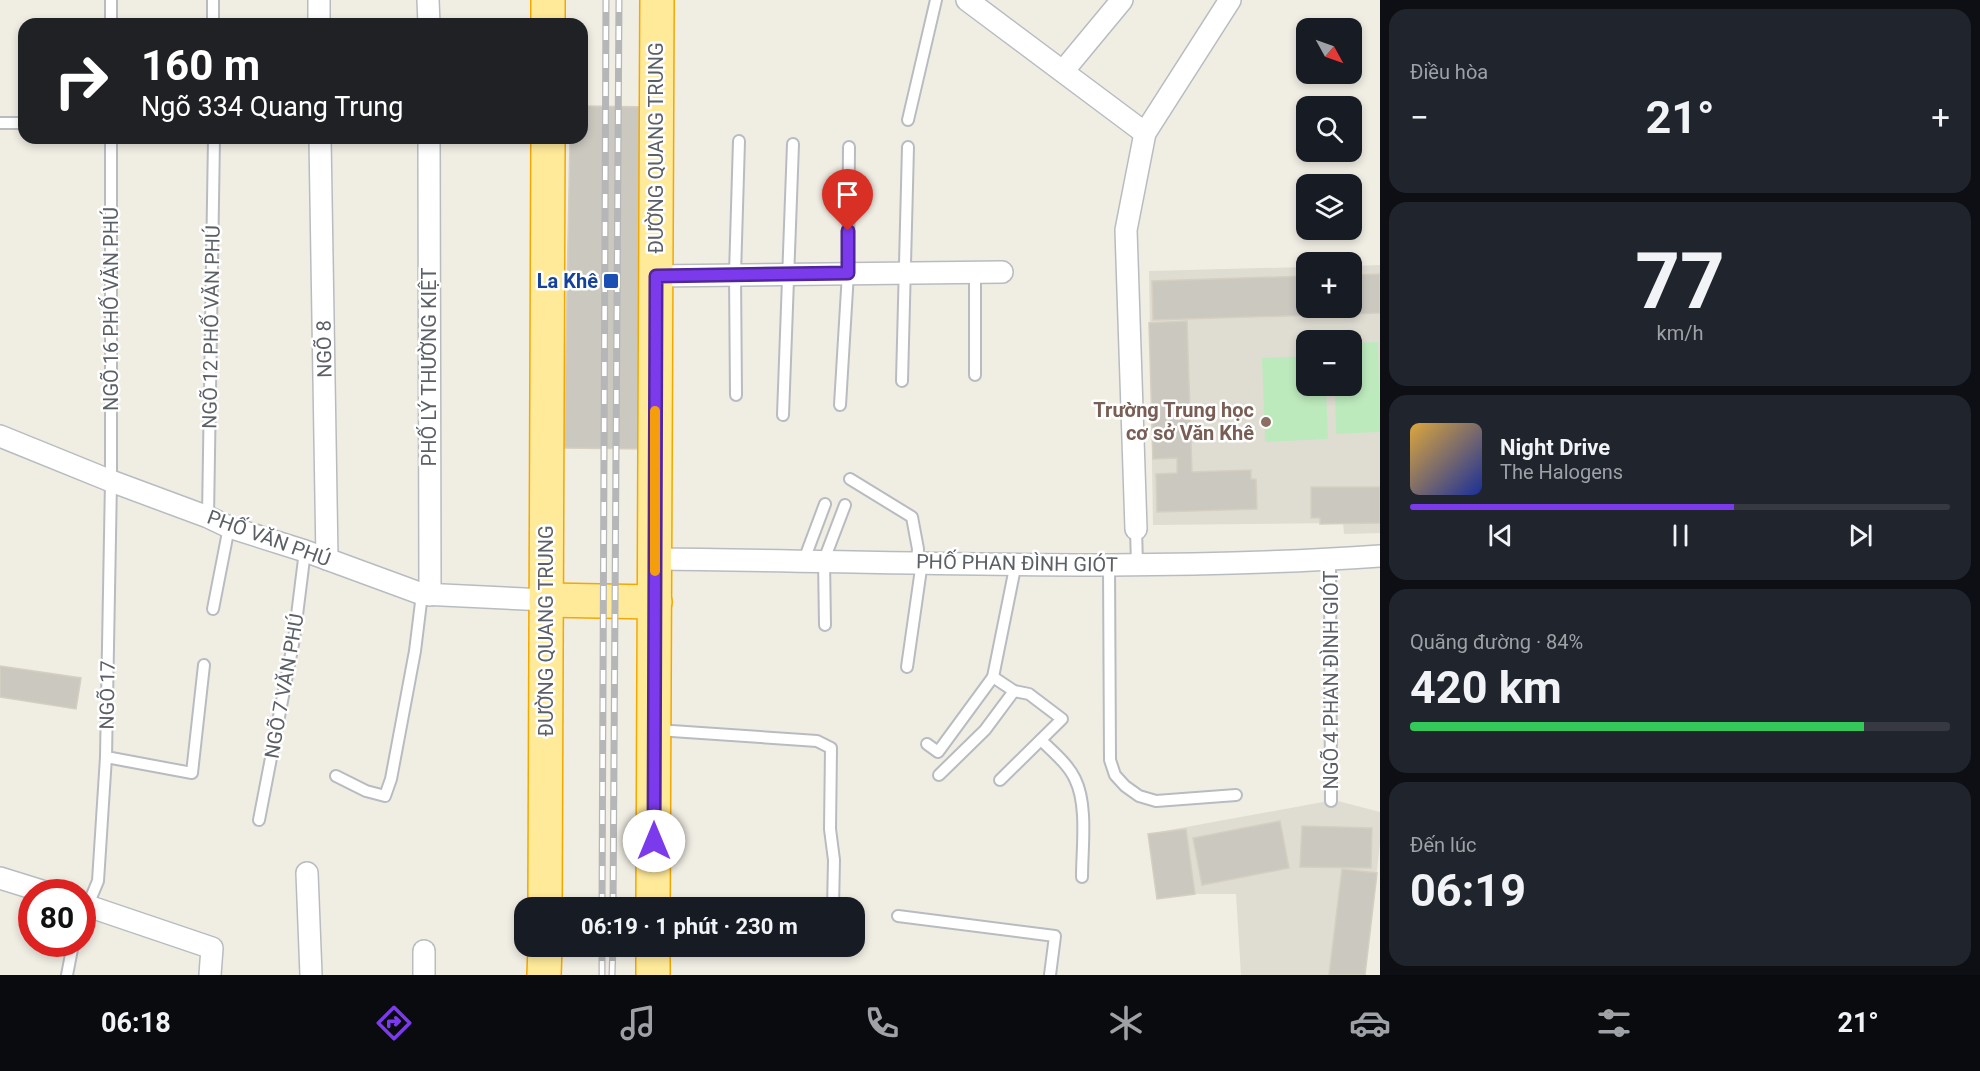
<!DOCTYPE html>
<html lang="vi">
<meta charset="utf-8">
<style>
:root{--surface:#171b24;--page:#20242c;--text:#f1f3f6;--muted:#9ea1a6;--line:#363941;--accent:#7c3aed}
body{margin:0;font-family:Roboto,sans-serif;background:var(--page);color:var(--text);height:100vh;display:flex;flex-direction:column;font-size:22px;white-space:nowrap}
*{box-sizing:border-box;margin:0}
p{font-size:20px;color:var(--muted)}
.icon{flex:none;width:33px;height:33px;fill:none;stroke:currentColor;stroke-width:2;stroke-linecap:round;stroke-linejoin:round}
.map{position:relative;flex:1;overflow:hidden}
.drawer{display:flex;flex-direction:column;gap:9px;padding:9px;background:#0d0f14;width:600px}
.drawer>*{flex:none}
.top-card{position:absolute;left:18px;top:18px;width:570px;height:126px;border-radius:18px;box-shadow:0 3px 9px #0003;background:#202124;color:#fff;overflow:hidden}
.needle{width:39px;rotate:130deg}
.buttons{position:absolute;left:1296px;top:18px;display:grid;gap:12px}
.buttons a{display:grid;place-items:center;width:66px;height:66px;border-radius:12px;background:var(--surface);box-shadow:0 3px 9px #0003;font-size:30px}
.speed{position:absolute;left:18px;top:879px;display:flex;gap:12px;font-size:30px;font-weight:700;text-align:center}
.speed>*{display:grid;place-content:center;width:78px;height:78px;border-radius:50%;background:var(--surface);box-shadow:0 3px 9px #0003;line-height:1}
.speed .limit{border:9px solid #d22;background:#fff;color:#111}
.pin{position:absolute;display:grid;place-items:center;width:51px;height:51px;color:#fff;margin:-62px -26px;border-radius:50% 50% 50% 0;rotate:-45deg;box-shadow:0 0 6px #0007}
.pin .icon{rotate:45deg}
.me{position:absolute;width:66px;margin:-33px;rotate:0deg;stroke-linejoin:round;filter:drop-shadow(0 0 4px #0008)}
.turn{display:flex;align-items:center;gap:21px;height:126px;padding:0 24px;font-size:27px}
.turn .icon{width:78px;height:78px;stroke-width:2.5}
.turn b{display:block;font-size:42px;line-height:51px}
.big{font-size:45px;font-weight:700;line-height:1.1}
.drawer .card{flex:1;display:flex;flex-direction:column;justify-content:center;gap:9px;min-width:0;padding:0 21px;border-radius:18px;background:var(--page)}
.drawer .dial{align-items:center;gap:0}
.dial b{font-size:78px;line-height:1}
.song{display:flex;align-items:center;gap:18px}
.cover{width:72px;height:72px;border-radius:9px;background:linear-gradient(135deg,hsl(40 70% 55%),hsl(230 70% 35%))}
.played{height:6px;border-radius:3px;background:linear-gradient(90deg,var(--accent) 60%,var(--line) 60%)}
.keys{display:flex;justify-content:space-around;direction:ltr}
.heat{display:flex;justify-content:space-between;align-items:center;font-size:33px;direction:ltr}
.charge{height:9px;border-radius:4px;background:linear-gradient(90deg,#34c759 84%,var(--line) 0)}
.trip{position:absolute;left:514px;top:897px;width:351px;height:60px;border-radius:18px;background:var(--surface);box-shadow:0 3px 9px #0003;font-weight:700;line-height:60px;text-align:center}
.menu{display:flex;height:96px;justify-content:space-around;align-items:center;background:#090b0e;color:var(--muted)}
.menu .icon{width:42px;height:42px}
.menu .active{color:var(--accent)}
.menu b{font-size:27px;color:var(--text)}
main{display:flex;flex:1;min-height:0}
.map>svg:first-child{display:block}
.education{fill:#dfdcd2;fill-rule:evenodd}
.green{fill:#bdeabd}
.building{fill:#cbc8c0;stroke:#d5cfc1;stroke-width:1.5}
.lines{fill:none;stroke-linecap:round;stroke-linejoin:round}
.service-casing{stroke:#b8bcc1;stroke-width:14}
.minor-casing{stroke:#b8bcc1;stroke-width:24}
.trunk-casing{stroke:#f3a800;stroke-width:36}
.service{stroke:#fff;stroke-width:10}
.minor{stroke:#fff;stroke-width:21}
.trunk{stroke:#ffea9a;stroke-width:33}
.rail-casing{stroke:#b5b6b7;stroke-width:7}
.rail{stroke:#fff;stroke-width:4.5;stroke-dasharray:14;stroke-linecap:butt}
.route-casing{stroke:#51269a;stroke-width:15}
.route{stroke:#7c3aed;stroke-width:10}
.slow{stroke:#f59e0b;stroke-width:10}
.transit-dot{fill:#1a4fb4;stroke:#fff;stroke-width:2}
.education-dot{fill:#8d6e63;stroke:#fff;stroke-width:2}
.labels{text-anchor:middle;stroke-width:5;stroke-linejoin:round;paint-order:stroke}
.street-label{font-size:20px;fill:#5b6066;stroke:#fff}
.transit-label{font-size:20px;font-weight:bold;fill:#164399;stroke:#fff;text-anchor:end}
.education-label{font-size:20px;font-weight:bold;fill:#785e54;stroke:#fff;text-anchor:end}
</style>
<main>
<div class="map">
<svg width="1380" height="975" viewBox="0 0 1380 975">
<rect width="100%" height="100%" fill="#f0ede3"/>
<g class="education">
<path d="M1380,265V533L1344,534L1343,523L1153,525L1149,271L1306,267V308H1352V266ZM1306,340H1352V386H1306Z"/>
<path d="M1334,800L1380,812V843L1365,975H1241L1236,894H1195L1157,899L1148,834Z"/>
</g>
<g class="green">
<path d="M1378,342L1380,432L1336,434L1335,386H1352V343Z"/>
<path d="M1306,356V386H1326L1328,439L1265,442L1262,358Z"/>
</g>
<g class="building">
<path d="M582,106L653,107L647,449L564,448L570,138H582Z"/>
<path d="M1380,274V313L1153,320L1152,281L1306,276V308H1352V275Z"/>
<path d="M1187,321L1192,472L1251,470V479H1256L1257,509L1157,512L1156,474L1177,473V458L1153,459L1149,323Z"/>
<path d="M1311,487H1380V523L1320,524V518H1311Z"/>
<path d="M0,666L81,678L76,709L0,697Z"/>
<path d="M1280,821L1289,868L1202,885L1193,838Z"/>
<path d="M1302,826L1372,828L1371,868L1300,867Z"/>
<path d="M1186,829L1195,894L1157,899L1148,834Z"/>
<path d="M1342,869L1377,873L1365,975H1329Z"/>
</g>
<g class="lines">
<defs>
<g id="service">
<path d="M111,0V24"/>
<path d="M213,0V24"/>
<path d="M908,120L936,0"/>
<path d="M0,123H24"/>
<path d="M975,272V375"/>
<path d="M902,381L908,147"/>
<path d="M736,395L735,274L739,141"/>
<path d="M840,405L848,273L849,147"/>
<path d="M783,415L793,144"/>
<path d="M850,479L912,517L918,549L917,562"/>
<path d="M208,517L214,138"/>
<path d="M1136,529L1137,564"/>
<path d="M804,560L825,504"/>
<path d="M1330,560L1331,801"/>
<path d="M1109,565L1110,760L1115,775L1125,786L1139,796L1156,801L1236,795"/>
<path d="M213,609L229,527"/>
<path d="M825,625L824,560L845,505"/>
<path d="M907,667L922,562"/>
<path d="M657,730L817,741L831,748L830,829L834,860L833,908"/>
<path d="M1041,740C1053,752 1068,764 1075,779C1088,805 1082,848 1082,877"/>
<path d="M927,744L938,752L993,677"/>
<path d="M106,757L192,773L204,665"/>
<path d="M939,775L985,730L1014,691"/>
<path d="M336,776L366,791L385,796L391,779L415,651L422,594"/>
<path d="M1000,780L1062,719L1029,694L1014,691L993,677L1016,563"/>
<path d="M259,820L294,639L305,551"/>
<path d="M898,916L1055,936L1050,975"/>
<path d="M82,919L98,881L106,757L111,481V138"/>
<path d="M67,975L73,944"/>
</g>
<g id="minor">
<path d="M319,0V24"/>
<path d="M428,0L429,24"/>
<path d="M967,0L1145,133"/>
<path d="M1064,70L1122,0"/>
<path d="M320,138L327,559"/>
<path d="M429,138L430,595"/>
<path d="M655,276L1002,272"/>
<path d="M0,436L111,481L208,517L229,527L305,551L422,594L546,600"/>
<path d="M1136,529L1126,230L1145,133L1230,0"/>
<path d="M655,559C896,561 1139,573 1380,556"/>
<path d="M307,873L311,975"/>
<path d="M0,878L45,892"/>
<path d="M82,904L212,948L210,975"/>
<path d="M424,951V975"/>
</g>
<g id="trunk">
<path d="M548,24V0"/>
<path d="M546,600L655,602"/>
<path d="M545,908L548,138"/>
<path d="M653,908L657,0"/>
<path d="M544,975L545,946"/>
<path d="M653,975V946"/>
</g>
</defs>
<use href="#service" class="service-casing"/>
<use href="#minor" class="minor-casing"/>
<use href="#trunk" class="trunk-casing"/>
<use href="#service" class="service"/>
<use href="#minor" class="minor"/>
<use href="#trunk" class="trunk"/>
<defs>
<g id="rail">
<path d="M602,908L606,0"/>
<path d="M613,908L619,0"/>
<path d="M602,975V946"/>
<path d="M612,975L613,946"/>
</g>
</defs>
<use href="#rail" class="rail-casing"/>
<use href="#rail" class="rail"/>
</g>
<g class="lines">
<defs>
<path id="route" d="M654,841L656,276L848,273V231"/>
</defs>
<use href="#route" class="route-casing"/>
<use href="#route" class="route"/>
<path class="slow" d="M655,571V411"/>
</g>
<rect class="transit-dot" x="603" y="273" width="16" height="16" rx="3"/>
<circle class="education-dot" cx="1266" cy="422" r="6"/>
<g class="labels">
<g class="street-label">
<text transform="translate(656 148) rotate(-90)" y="7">ĐƯỜNG QUANG TRUNG</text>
<text transform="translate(111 309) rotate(-90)" y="7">NGÕ 16 PHỐ VĂN PHÚ</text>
<text transform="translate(211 327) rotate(-89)" y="7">NGÕ 12 PHỐ VĂN PHÚ</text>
<text transform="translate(324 349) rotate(-91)" y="7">NGÕ 8</text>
<text transform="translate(429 367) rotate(-90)" y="7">PHỐ LÝ THƯỜNG KIỆT</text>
<text transform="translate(269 538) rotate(20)" y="7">PHỐ VĂN PHÚ</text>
<text transform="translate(1017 563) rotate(1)" y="7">PHỐ PHAN ĐÌNH GIÓT</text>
<text transform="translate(546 631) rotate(-90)" y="7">ĐƯỜNG QUANG TRUNG</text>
<text transform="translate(1331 680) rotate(-90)" y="7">NGÕ 4 PHAN ĐÌNH GIÓT</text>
<text transform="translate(284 686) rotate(-80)" y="7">NGÕ 7 VĂN PHÚ</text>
<text transform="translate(107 695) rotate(-89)" y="7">NGÕ 17</text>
</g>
<g class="transit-label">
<text x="598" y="288">La Khê</text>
</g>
<g class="education-label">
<text x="1254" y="417">Trường Trung học<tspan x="1254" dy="23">cơ sở Văn Khê</tspan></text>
</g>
</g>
</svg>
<div class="buttons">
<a><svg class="needle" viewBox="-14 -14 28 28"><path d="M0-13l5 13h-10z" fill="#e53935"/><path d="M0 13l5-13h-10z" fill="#9ea1a6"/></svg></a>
<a><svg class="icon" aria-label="search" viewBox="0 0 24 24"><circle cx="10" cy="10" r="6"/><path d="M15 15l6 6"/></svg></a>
<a><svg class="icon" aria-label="layers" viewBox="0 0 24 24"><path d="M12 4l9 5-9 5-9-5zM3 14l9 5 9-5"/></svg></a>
<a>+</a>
<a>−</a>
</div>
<div class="speed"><div class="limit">80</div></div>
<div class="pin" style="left:848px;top:231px;background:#d93025"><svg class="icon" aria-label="arrive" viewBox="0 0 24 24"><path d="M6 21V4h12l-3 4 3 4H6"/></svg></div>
<svg class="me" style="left:654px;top:841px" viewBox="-20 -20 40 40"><circle r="19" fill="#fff"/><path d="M0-13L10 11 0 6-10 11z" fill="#7c3aed"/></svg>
<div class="trip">06:19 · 1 phút · 230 m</div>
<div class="top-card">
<div class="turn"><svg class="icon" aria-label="right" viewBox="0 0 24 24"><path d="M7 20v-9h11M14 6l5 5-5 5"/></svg><div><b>160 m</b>Ngõ 334 Quang Trung</div></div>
</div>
</div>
<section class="drawer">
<div class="card"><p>Điều hòa</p>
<div class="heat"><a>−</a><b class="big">21°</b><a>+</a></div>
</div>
<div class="card dial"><b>77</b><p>km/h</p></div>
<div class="card">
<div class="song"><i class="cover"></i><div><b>Night Drive</b><p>The Halogens</p></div></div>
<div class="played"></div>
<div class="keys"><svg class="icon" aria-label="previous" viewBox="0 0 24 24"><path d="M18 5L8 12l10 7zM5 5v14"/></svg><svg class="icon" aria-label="pause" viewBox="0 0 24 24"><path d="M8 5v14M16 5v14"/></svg><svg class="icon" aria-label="next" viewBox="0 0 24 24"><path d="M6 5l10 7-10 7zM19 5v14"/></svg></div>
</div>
<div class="card"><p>Quãng đường · 84%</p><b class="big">420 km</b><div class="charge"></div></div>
<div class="card"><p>Đến lúc</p><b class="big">06:19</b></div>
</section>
</main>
<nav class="menu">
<b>06:18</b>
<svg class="icon active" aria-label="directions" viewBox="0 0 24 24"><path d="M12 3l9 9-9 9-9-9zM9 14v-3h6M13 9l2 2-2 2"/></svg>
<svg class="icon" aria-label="music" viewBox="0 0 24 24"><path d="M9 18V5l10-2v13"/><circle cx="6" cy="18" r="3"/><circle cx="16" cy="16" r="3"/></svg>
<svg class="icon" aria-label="phone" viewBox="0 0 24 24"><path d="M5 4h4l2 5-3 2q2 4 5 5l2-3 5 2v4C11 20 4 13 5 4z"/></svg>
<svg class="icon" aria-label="climate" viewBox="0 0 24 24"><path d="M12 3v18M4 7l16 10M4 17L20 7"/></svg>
<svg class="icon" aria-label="car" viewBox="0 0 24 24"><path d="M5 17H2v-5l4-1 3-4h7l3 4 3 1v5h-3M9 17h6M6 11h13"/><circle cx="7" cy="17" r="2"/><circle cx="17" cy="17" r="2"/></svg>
<svg class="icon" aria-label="filters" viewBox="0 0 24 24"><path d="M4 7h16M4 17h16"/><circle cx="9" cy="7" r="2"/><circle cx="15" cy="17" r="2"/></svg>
<b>21°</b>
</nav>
